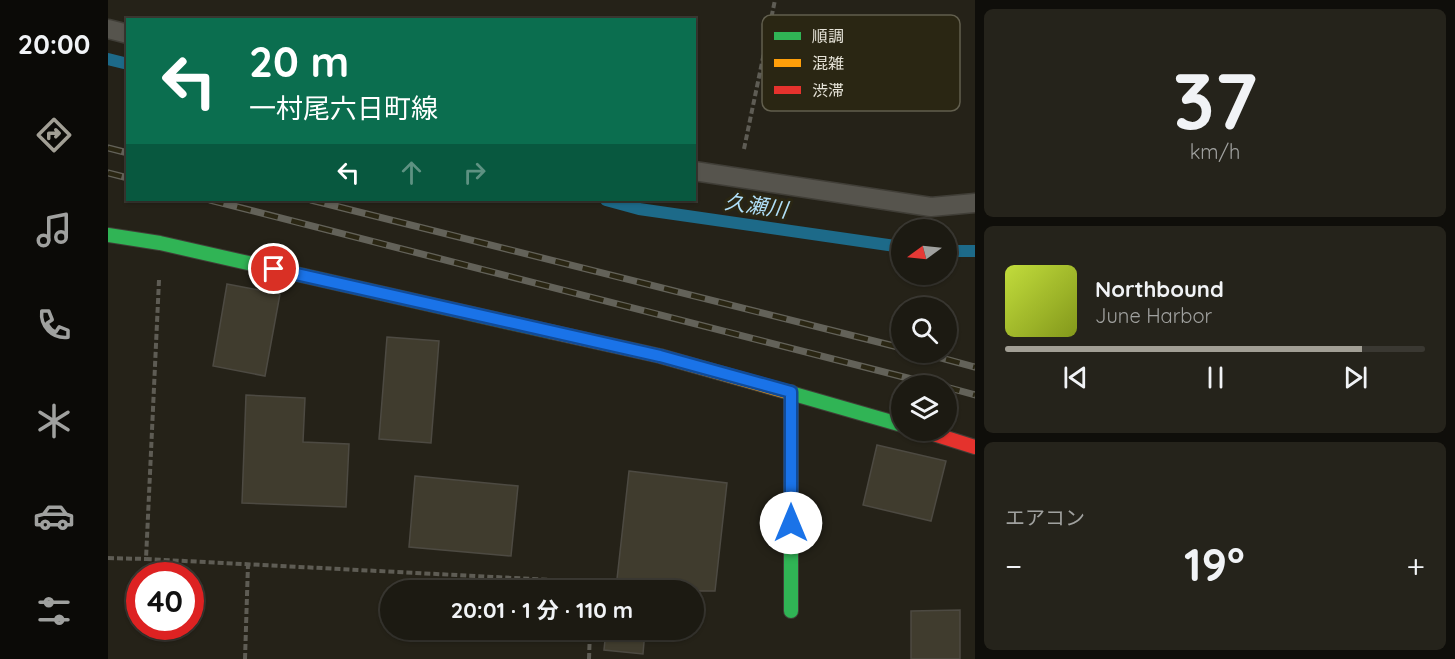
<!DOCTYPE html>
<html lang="ja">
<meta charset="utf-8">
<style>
:root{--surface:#1c1a12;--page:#25231b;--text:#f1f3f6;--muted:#a0a19f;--line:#3a3832;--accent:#a29f95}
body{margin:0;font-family:Quicksand,"Noto Sans JP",sans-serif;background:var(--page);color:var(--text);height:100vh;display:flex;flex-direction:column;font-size:22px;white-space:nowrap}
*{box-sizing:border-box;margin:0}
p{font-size:20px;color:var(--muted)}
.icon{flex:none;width:33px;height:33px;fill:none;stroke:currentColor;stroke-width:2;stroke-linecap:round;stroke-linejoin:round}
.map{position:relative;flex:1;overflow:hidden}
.panel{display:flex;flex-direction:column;gap:9px;padding:9px;background:#0f0e0a;width:480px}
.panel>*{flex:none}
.hud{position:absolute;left:18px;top:18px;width:570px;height:183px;border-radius:0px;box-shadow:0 2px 4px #0004,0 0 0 2px var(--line);background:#0b6e4f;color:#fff;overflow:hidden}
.needle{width:39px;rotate:255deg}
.fabs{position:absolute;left:783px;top:219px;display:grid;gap:12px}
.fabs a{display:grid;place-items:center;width:66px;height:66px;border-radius:50%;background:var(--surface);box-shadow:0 2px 4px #0004,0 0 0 2px var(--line);font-size:30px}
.speed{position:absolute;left:18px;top:562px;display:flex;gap:12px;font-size:30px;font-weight:700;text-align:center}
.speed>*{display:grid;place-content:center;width:78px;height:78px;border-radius:50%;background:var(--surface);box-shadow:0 2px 4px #0004,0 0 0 2px var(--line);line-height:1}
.speed .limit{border:9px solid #d22;background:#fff;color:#111}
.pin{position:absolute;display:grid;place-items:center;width:51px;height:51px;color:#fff;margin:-26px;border:3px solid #fff;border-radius:50%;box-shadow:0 2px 6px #0007}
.me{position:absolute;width:66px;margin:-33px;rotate:0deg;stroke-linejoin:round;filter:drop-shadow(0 0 4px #0008)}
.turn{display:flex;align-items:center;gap:21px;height:126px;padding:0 24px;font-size:27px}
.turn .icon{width:78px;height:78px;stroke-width:2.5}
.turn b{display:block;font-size:42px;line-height:51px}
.lanes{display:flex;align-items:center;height:57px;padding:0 24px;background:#0003;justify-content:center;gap:30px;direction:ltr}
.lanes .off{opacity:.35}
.big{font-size:45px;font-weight:700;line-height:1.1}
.panel .card{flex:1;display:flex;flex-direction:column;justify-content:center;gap:9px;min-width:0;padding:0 21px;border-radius:9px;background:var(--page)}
.panel .dial{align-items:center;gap:0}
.dial b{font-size:78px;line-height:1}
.song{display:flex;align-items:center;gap:18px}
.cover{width:72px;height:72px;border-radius:9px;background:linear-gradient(135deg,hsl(70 70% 55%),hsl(70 70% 35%))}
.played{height:6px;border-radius:3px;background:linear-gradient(90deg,var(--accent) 85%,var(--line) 85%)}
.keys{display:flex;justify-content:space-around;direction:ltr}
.heat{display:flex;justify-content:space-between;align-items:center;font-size:33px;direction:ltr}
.trip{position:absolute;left:272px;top:580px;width:324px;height:60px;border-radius:30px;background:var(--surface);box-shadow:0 2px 4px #0004,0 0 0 2px var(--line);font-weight:700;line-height:60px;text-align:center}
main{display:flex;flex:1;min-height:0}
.tabs{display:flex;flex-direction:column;width:108px;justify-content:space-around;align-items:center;background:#0b0a07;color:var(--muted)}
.tabs .icon{width:42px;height:42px}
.tabs .current{color:var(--accent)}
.tabs b{font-size:27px;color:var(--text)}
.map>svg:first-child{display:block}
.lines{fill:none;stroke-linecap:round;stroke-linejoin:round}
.stream{stroke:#1d6a89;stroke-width:12}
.building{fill:#403c2e;stroke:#4d4a42;stroke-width:1.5}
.lane-casing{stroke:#403e37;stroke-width:21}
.fast-casing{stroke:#403e37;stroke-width:16}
.slow-casing{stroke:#403e37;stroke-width:16}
.jam-casing{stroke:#403e37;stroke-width:16}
.path{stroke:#5e5c54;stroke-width:4;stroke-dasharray:6 3;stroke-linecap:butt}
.lane{stroke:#56544d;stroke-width:18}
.fast{stroke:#30b455;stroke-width:14}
.slow{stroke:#ff9f0a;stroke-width:14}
.jam{stroke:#e5322d;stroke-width:14}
.rail-casing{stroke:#636259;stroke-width:7}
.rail{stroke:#2a2613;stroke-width:4.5;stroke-dasharray:14;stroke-linecap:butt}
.route-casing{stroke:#114b97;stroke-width:15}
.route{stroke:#1a73e8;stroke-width:10}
.labels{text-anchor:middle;stroke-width:6;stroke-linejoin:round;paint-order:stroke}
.water-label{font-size:21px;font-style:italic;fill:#b0dff8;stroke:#2a2613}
.key{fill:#2a2613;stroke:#625f4e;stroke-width:1.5}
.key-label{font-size:16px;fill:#e6e3d8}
</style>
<main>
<nav class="tabs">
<b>20:00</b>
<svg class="icon current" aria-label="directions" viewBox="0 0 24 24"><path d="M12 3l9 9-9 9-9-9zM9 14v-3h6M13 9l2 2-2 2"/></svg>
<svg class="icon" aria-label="music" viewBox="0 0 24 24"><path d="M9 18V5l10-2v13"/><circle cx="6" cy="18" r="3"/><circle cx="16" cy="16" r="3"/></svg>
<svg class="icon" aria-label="phone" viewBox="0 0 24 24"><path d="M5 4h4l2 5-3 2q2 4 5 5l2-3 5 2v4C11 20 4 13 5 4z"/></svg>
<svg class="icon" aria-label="climate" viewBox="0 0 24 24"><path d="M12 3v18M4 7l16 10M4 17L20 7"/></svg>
<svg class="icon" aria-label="car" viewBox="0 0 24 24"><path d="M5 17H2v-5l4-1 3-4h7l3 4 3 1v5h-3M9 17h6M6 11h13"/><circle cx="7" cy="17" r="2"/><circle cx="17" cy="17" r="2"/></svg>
<svg class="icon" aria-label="filters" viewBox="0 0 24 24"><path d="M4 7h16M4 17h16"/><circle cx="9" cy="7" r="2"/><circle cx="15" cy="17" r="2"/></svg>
</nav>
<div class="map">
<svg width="867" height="659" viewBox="0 0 867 659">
<rect width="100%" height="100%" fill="#252218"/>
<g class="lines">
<g class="stream">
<path d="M0,59L20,64"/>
<path d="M498,200L531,209L794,247"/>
<path d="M838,251H867"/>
</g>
</g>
<g class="building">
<path d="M119,284L172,294L157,376L105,366Z"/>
<path d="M279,337L331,341L323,443L271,439Z"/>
<path d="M138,395L197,398L195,442L241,444L238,507L134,503Z"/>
<path d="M769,445L838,461L823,521L755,505Z"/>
<path d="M521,471L619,483L607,591H502L503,587L508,588Z"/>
<path d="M307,476L410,486L403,556L301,547Z"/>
<path d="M852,610V659H803V611Z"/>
<path d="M498,630H537L535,654L496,650Z"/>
</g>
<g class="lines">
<defs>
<g id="lane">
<path d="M0,29L20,34"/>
<path d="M586,171L823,207L867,203"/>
</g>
<g id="fast">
<path d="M0,235L52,243L444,332"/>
<path d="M679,392L794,425"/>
<path d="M683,392V611"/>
</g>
<path id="slow" d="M444,332L552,356L679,392"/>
<path id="jam" d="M813,430L867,447"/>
</defs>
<use href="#lane" class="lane-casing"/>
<use href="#fast" class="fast-casing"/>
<use href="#slow" class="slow-casing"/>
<use href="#jam" class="jam-casing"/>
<g class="path">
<path d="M636,149L667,0"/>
<path d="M51,280L38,559L483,582V591"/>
<path d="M0,558L38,559"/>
<path d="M137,659L140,564"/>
<path d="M481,659L482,630"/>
</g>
<use href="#lane" class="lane"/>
<use href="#fast" class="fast"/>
<use href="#slow" class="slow"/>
<use href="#jam" class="jam"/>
<defs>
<g id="rail">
<path d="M0,148L20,153"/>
<path d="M0,173L20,178"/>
<path d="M102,200L831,386"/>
<path d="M203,200L794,348"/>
<path d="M811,352L867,367"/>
<path d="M838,387L867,395"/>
</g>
</defs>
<use href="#rail" class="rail-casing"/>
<use href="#rail" class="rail"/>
</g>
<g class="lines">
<defs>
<path id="route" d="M166,269L552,356L683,392V523"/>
</defs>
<use href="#route" class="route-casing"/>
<use href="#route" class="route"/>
</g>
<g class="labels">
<g class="water-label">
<text transform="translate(648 206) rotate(8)" y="7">久瀬川</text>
</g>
</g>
<rect x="654" y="15" width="198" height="96" rx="9" class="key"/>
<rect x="666" y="32" width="27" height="8" fill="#30b455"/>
<rect x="666" y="59" width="27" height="8" fill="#ff9f0a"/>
<rect x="666" y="86" width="27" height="8" fill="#e5322d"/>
<g class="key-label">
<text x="704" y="42">順調</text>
<text x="704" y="69">混雑</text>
<text x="704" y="96">渋滞</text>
</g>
</svg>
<div class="fabs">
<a><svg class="needle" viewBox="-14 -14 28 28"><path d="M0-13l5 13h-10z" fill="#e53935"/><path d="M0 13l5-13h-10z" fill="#a0a19f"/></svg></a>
<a><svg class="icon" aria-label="search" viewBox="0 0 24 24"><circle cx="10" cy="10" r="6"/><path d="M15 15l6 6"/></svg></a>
<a><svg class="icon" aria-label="layers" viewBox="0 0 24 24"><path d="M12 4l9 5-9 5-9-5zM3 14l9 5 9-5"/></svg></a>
</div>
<div class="speed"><div class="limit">40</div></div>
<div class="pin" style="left:166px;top:269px;background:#d93025"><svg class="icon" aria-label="arrive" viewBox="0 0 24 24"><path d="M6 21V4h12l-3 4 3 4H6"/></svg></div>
<svg class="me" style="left:683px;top:523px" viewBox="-20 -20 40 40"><circle r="19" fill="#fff"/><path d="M0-13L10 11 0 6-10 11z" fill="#1a73e8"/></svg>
<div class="trip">20:01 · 1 分 · 110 m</div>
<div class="hud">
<div class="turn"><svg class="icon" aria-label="left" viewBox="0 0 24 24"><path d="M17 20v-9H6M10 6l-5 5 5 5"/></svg><div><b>20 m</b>一村尾六日町線</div></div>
<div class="lanes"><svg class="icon" aria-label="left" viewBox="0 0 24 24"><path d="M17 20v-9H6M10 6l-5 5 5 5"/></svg><svg class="icon off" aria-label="ahead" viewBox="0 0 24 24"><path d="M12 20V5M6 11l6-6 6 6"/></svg><svg class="icon off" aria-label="right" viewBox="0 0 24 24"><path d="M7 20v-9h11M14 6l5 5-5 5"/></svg></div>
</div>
</div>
<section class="panel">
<div class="card dial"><b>37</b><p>km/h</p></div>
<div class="card">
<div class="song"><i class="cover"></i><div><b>Northbound</b><p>June Harbor</p></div></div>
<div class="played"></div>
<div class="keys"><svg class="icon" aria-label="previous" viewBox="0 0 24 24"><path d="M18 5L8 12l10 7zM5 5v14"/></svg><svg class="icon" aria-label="pause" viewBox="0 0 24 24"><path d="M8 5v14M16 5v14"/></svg><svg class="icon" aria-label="next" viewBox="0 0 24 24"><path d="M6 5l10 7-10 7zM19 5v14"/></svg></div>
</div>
<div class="card"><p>エアコン</p>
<div class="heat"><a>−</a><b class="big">19°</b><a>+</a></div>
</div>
</section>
</main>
